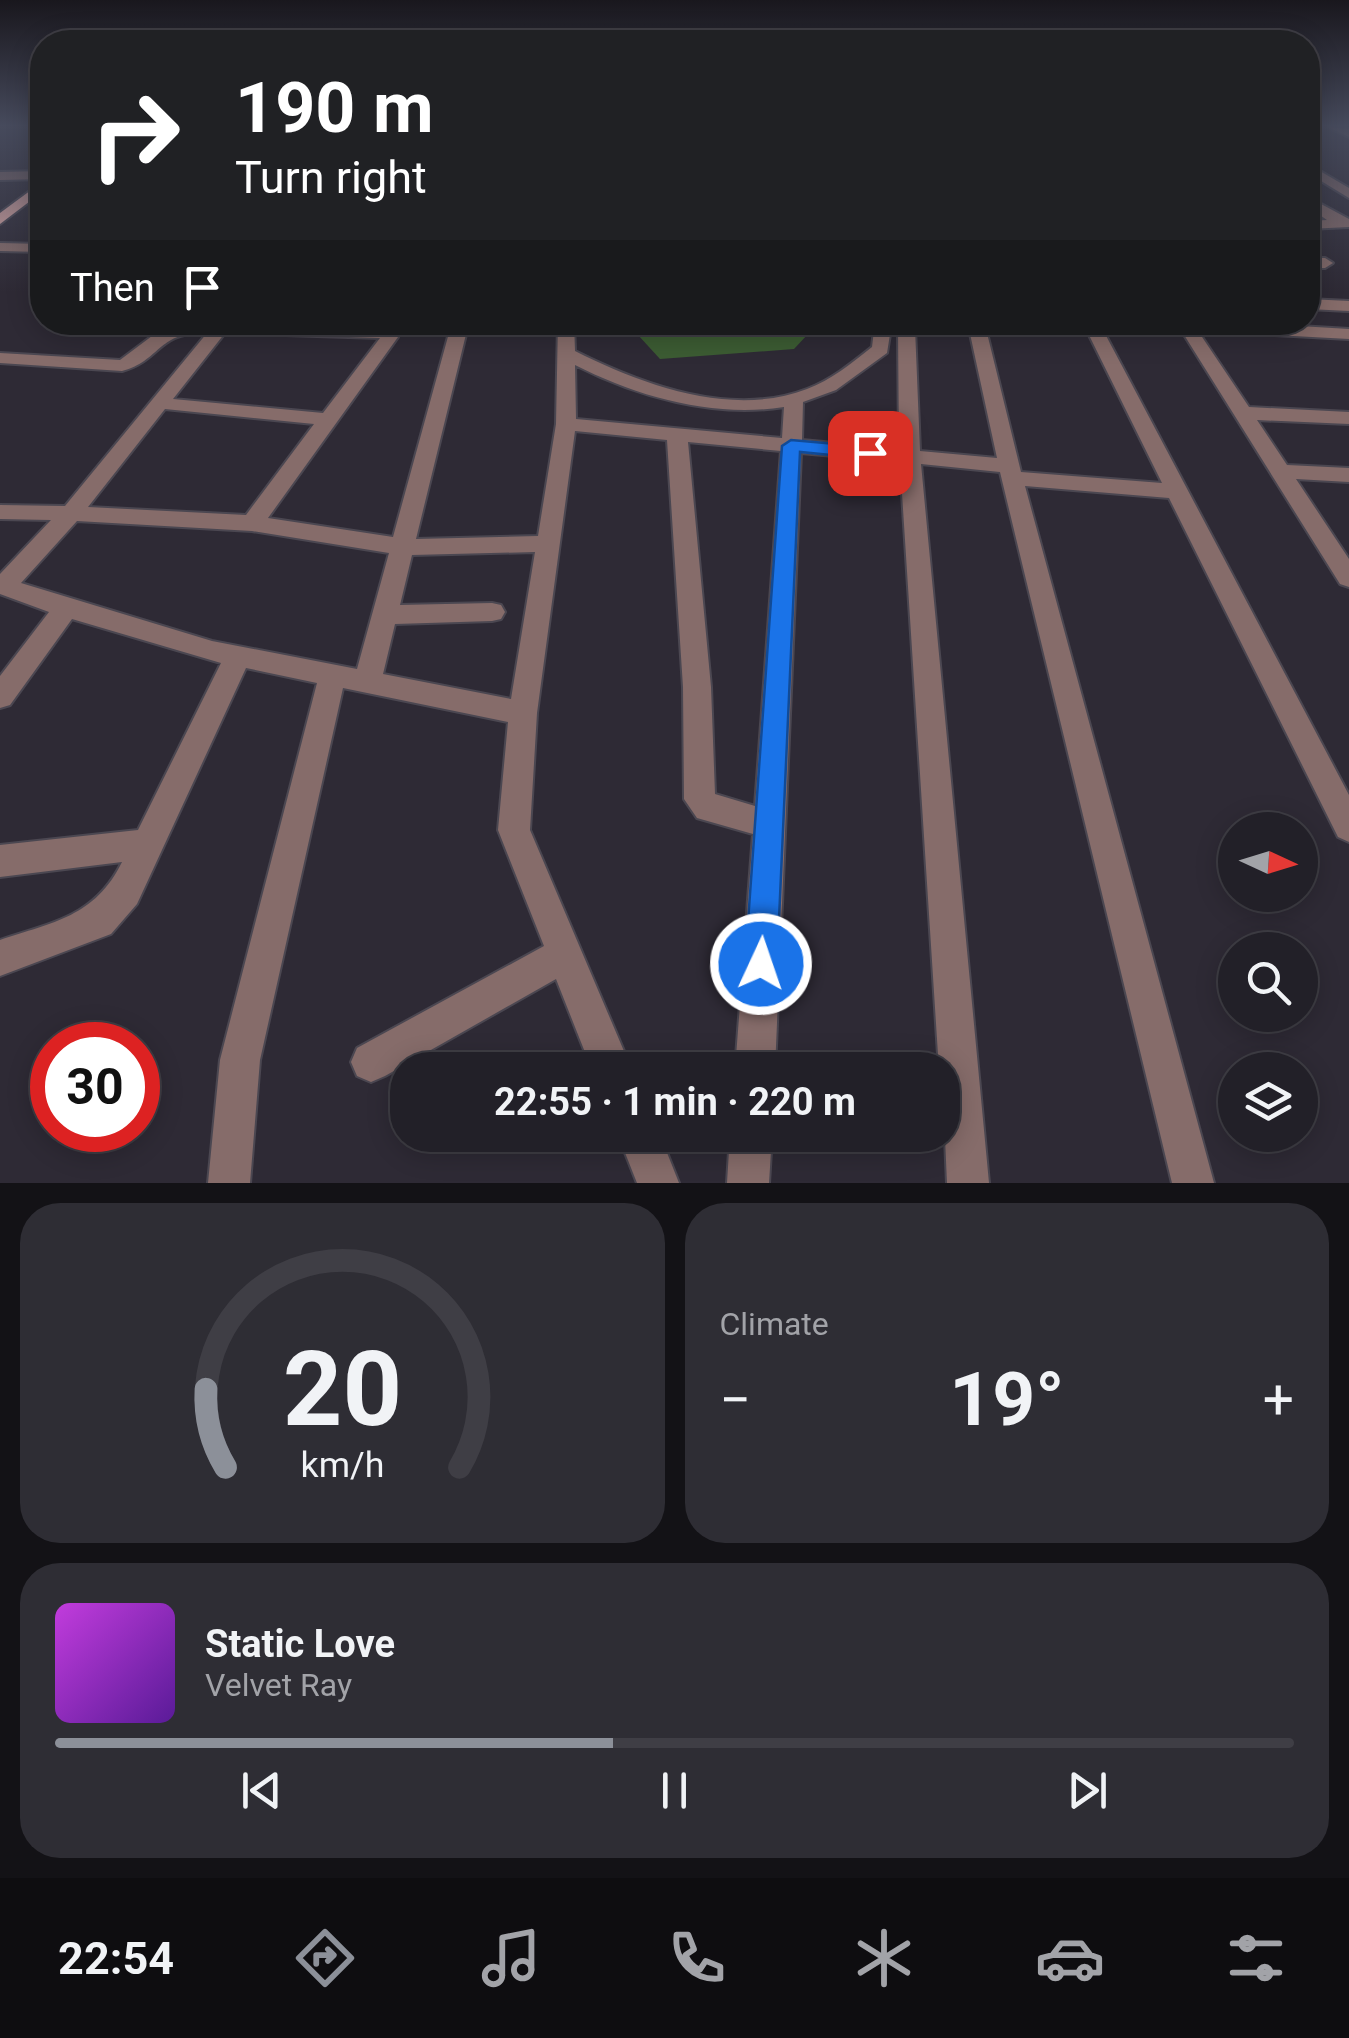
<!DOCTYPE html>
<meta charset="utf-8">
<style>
:root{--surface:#222028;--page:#2e2d34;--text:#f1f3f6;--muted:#a2a3a8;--line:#3f3e45;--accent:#8c9099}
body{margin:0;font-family:Roboto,sans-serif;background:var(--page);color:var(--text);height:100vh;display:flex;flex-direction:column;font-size:38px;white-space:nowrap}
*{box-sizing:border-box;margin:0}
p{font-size:32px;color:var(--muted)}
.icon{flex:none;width:55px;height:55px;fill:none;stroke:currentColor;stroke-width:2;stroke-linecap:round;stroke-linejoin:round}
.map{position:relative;height:1183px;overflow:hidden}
.side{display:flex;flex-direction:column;gap:20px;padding:20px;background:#131216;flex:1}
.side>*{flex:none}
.hud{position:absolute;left:30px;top:30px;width:1290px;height:305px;border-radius:40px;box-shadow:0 5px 25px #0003,0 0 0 2px var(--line);background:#202124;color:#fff;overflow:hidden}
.needle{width:65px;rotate:94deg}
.fabs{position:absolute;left:1218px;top:812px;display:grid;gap:20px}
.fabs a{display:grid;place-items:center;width:100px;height:100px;border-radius:50%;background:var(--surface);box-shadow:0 5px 25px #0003,0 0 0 2px var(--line);font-size:50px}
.speed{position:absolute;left:30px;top:1022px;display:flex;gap:20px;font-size:50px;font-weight:700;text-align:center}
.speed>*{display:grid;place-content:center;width:130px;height:130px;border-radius:50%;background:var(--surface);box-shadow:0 5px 25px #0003,0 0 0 2px var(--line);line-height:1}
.speed .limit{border:15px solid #d22;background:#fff;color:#111}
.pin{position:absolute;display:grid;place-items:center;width:85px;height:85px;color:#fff;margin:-42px;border-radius:20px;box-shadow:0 5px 15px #0006}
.me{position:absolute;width:110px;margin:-55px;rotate:3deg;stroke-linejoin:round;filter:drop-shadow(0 0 8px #0008)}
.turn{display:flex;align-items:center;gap:35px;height:210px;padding:0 40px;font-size:45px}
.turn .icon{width:130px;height:130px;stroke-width:2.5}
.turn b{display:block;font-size:70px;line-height:85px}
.then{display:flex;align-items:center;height:95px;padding:0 40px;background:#0003;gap:20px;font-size:38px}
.big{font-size:75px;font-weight:700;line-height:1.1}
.side .widget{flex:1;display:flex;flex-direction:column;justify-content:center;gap:15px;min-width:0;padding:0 35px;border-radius:40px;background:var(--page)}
.side .dial{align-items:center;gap:0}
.dial svg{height:260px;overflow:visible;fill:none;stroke:var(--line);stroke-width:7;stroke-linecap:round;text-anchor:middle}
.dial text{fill:var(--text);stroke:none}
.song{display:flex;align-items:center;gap:30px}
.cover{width:120px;height:120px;border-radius:15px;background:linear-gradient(135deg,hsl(290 70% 55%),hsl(270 70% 35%))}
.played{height:10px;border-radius:5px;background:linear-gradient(90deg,var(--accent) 45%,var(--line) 45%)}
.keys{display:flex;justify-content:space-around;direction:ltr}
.heat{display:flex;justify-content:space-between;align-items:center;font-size:55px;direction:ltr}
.side .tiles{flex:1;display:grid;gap:20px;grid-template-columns:1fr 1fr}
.widget:last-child{grid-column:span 2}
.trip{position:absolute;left:390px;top:1052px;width:570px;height:100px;border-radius:40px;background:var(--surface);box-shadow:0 5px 25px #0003,0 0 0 2px var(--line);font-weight:700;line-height:100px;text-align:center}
.tabs{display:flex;height:160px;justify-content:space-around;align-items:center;background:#0e0d10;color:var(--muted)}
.tabs .icon{width:70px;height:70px}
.tabs .current{color:var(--accent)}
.tabs b{font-size:45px;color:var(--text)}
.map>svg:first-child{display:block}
.forest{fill:#3c5c33}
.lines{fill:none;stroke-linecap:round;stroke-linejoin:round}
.minor-casing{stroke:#4b4751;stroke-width:4}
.major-casing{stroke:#4b4751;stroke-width:4}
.minor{fill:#866c6a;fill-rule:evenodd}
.major{fill:#e1aba6;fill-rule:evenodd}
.route{fill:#1a73e8;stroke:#114b97;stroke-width:2.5}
</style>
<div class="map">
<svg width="1349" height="1183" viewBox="0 0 1349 1183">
<rect width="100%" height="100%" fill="#2e2a35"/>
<path class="forest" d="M627,323V322L811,323L809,333L794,349L660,359Z"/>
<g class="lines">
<defs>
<g id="minor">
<path d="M1330,127L1349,129V137L1332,129Z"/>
<path d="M1308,164L1349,188V198L1308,173Z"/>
<path d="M42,171V179L0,180V172Z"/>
<path d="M1308,197L1349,219V227L1308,229V221L1327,220L1308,207Z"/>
<path d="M0,243L42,244V252L0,251Z"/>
<path d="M1308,258H1325L1333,263L1325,268H1308Z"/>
<path d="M1308,299L1349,301V311L1308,309Z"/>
<path d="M181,322L398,329V337L268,518L393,537L452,322H469L416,539L538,536L556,424L558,322H574L575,351C643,385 732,418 807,389C831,380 852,363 872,347L875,322H1234L1349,329V339L1198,331L1249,407L1349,412V424L1257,420L1287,465L1349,468V482L1296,479L1349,559V587L1340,584L1181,330H1103L1349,795V842L1338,837L1169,498L1025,486L1214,1183H1172L1000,472L921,464L989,1183H947L942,1070H939L900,462L801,453L775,1070H735L753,834L697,818L684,799L683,687L667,440L575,431L537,713L530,830L632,1070H592L556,979L385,1076L371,1082L357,1076L351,1062L357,1048L544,946L498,830L508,722L343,688L260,1060L250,1183H208L220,1060L317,683L246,668L137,904L111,934L0,976V940C53,922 95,917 122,862L0,877V845L138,830L221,663L72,619L10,705L0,708V676L49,612L0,594V574L51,520L0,519V505L65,506L207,333C157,331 162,360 122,371L0,363V353L120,360L160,330ZM891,328H898L899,449L802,440L803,402L836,390L887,353ZM915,328L969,329L997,458L920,451ZM986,329H1086L1162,483L1021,472ZM225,333L380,338L323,413L173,399ZM575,365C638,397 713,418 784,407L782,438L576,419ZM165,409L314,424L246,515L88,507ZM688,442L781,451L755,806L715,794L711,687ZM77,521L252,531L389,553L357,669L212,641L21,583ZM535,552L511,699L383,674L395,624L492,621L501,619L505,612L501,605L492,603L400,605L412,555Z"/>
<path d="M618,1135H660L679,1183H637Z"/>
<path d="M730,1135H772L769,1183H727Z"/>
</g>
<path id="major" d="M42,182V192L0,224V213Z"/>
</defs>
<use href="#minor" class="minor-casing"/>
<use href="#major" class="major-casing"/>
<use href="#minor" class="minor"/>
<use href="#major" class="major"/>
</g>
<linearGradient id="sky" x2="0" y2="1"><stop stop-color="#19171d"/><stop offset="0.43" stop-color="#464a5c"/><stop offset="1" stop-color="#464a5c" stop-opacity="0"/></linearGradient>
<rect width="1349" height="292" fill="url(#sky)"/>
<path class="route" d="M791,440L870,447L880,453L870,459L800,452L777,964L773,976L761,981L749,976L745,964L782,446Z"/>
</svg>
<div class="fabs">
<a><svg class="needle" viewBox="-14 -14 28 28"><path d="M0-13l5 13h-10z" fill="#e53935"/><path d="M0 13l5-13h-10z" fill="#a2a3a8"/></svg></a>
<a><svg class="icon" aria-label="search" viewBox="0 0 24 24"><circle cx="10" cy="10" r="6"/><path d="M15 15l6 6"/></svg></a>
<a><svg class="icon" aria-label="layers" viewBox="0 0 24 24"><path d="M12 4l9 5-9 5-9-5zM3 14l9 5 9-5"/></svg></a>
</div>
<div class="speed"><div class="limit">30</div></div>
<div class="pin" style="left:870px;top:453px;background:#d93025"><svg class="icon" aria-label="arrive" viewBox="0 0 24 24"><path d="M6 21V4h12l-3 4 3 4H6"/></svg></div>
<svg class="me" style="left:761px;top:964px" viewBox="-20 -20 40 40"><circle r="17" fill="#1a73e8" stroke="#fff" stroke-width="3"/><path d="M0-11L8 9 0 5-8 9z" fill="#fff"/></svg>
<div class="trip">22:55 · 1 min · 220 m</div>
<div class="hud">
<div class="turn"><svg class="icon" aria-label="right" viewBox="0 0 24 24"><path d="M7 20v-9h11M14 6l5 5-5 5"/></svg><div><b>190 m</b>Turn right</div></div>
<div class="then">Then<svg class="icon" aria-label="arrive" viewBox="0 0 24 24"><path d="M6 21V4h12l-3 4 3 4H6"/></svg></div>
</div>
</div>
<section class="side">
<div class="tiles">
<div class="widget dial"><svg viewBox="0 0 100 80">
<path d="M14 69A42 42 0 1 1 86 69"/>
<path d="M14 69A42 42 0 0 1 8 45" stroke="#8c9099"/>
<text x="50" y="56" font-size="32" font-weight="700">20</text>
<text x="50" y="72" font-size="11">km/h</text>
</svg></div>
<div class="widget"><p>Climate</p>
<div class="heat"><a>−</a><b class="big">19°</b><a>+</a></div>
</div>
<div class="widget">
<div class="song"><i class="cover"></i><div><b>Static Love</b><p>Velvet Ray</p></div></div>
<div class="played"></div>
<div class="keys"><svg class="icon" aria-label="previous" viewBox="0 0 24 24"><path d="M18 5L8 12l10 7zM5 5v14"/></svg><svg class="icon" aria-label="pause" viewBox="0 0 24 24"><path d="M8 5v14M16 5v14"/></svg><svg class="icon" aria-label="next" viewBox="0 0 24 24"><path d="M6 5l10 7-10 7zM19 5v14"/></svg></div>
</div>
</div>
</section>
<nav class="tabs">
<b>22:54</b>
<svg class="icon current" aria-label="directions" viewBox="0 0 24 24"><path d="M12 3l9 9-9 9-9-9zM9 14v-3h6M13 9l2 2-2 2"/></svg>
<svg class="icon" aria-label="music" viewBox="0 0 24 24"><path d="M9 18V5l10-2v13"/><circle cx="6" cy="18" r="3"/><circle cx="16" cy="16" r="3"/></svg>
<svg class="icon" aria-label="phone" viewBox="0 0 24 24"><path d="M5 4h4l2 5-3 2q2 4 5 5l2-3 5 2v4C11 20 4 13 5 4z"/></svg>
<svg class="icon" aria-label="climate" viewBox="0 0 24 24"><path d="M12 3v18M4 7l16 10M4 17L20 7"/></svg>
<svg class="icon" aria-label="car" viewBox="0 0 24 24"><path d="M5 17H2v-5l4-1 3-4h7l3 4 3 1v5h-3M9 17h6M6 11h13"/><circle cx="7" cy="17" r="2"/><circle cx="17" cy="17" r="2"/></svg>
<svg class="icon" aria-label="filters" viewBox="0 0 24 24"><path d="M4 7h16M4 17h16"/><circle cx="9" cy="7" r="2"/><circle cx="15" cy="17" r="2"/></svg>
</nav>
